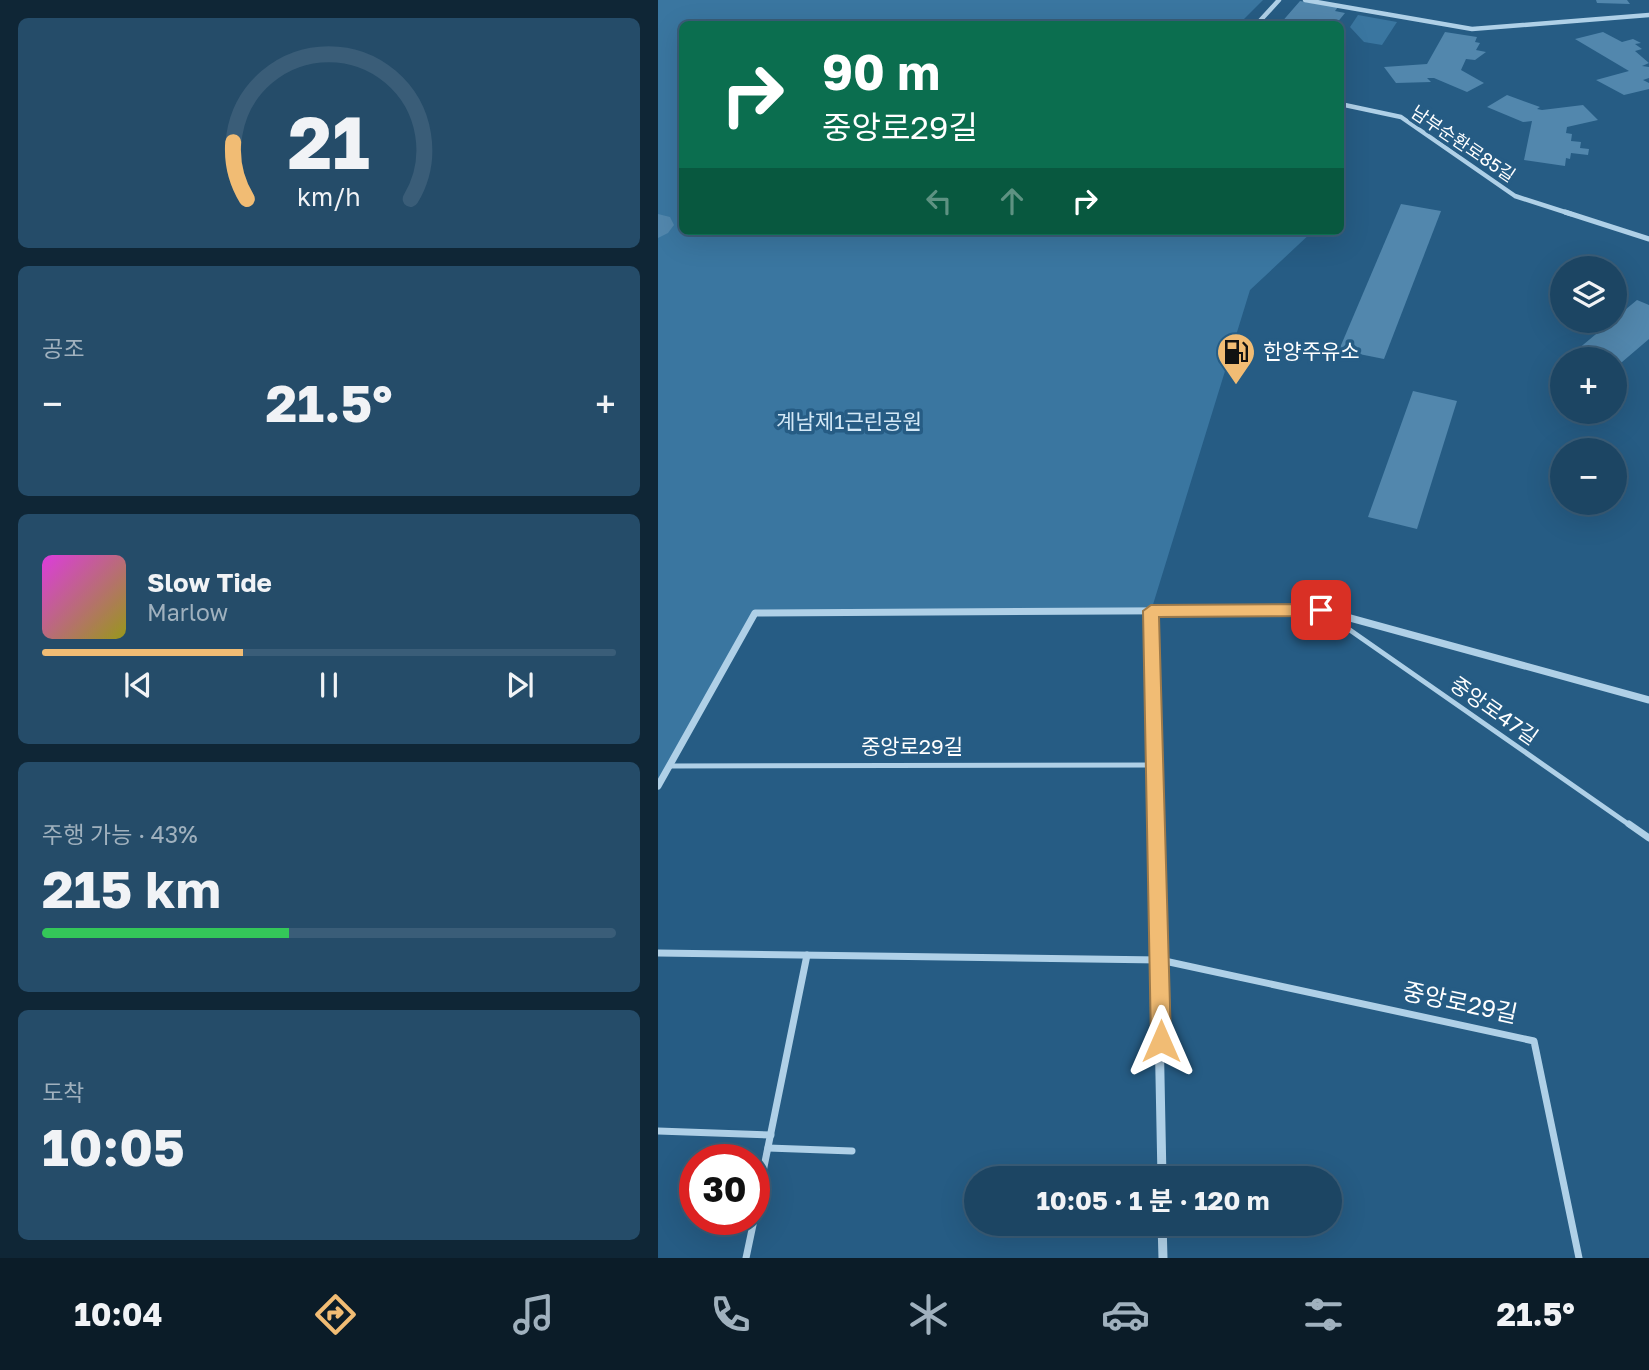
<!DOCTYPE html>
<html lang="ko">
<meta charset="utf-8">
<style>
:root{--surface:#1c4563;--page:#254c69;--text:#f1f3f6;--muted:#a0b1be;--line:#3a5d78;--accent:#f1bc74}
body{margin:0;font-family:"Golos Text","Noto Sans KR",sans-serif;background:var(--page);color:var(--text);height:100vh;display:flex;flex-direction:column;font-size:26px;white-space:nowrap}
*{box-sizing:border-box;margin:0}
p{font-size:23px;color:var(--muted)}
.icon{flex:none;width:38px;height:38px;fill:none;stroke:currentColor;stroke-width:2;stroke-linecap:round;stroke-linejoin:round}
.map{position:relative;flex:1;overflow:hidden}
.panel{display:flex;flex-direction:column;gap:18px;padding:18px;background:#0f2636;width:658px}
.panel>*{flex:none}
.guide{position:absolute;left:21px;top:21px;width:665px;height:214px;border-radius:10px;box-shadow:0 7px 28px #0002,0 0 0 2px var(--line);background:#0b6e4f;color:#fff;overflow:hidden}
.fabs{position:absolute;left:892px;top:256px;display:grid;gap:14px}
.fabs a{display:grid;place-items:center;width:77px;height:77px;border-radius:50%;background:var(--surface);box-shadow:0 7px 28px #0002,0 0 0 2px var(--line);font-size:35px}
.speed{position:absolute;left:21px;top:1144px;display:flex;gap:14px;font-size:35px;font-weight:700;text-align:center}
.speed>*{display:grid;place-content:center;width:91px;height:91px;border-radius:50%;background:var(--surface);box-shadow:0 7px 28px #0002,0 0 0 2px var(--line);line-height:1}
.speed .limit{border:10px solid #d22;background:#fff;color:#111}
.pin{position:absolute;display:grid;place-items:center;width:60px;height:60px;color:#fff;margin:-30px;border-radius:14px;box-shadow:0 4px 10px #0006}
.me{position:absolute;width:77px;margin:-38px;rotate:0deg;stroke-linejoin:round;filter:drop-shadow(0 0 5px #0008)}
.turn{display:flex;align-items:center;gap:24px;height:147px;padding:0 28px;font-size:32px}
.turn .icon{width:91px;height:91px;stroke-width:2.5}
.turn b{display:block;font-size:49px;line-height:60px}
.lanes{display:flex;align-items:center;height:66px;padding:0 28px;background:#0003;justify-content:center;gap:35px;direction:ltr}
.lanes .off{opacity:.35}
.big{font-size:52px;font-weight:700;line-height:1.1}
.panel .card{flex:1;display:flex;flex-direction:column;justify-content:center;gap:10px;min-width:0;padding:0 24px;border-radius:10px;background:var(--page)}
.panel .dial{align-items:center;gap:0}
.dial svg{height:182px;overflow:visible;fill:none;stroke:var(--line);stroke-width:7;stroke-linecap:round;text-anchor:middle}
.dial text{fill:var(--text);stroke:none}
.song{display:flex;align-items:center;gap:21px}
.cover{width:84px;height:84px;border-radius:10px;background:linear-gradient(135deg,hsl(300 70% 55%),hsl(60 70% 35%))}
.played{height:7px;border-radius:4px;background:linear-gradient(90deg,var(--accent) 35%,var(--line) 35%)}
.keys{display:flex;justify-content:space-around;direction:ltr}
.heat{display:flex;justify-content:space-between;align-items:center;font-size:38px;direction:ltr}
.charge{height:10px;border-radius:5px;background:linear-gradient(90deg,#34c759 43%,var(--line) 0)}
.trip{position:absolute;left:306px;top:1166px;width:378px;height:70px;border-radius:35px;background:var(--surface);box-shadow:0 7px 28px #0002,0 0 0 2px var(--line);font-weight:700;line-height:70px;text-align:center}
.tabs{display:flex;height:112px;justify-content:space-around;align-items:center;background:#0b1c28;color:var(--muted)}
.tabs .icon{width:49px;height:49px}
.tabs .current{color:var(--accent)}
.tabs b{font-size:32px;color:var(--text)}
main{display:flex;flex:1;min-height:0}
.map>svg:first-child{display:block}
.green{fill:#3a76a0}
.building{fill:#5287ad}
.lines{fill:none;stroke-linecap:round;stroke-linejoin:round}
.lane-far1{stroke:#afd0e7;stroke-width:5}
.lane{stroke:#afd0e7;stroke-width:7}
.street-far3{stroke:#afd0e7;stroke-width:4.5}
.street-far2{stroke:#afd0e7;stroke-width:5}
.street-far1{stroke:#afd0e7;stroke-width:7}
.street{stroke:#afd0e7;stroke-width:9}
.route{fill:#f1bc74;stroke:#9d7a4b;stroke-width:2}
.labels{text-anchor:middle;stroke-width:7;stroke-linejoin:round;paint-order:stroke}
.far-street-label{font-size:18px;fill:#fff;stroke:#265c84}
.poi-label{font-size:21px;fill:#fff;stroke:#265c84;text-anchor:start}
.park-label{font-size:21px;fill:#d3e8f6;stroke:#265c84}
.street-label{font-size:21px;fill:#fff;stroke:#265c84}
.near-street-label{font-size:24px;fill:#fff;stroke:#265c84}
</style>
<main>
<section class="panel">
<div class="card dial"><svg viewBox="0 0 100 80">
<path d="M14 69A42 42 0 1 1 86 69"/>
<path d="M14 69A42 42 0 0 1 8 44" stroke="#f1bc74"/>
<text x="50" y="56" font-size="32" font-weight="700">21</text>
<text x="50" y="72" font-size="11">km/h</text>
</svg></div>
<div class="card"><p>공조</p>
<div class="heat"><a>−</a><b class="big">21.5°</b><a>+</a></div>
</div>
<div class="card">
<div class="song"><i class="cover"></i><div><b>Slow Tide</b><p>Marlow</p></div></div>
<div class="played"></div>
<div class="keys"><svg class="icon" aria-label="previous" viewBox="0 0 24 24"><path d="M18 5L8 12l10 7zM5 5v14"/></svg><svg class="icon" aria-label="pause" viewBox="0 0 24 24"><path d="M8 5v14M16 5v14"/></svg><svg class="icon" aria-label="next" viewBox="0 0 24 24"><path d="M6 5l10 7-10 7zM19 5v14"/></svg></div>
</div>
<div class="card"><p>주행 가능 · 43%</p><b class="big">215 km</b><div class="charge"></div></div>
<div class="card"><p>도착</p><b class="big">10:05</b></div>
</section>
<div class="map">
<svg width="991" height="1258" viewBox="0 0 991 1258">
<rect width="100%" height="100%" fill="#265c84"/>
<g class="green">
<path d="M0,0H605L581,24H24V231H655L592,290L493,611L97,613L0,786Z"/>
<path d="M700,15L739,22L724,45L706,42L692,27Z"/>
</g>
<g class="building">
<path d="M938,0H969L972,4L939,3Z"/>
<path d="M642,1L680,7L677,11L687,13L678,24H622Z"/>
<path d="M787,32L819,37L817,42L822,43L818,50L828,52L817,60L808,59L803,70L826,83L809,92L776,78H769L773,82L738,83L726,67L769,64Z"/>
<path d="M945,32L964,42L975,39L983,43L977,44L984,49L977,51L991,63L984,66L991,67V78L985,80L991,83V89L966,95L938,80L971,71L917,39Z"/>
<path d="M849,95L882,107L879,109L884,110L925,105L940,120L909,127L908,133L914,134L913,141L923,142L922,148L931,149L930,155L913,153L912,159L908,158L907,166L866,160L874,121L865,122L829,107Z"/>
<path d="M743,204L783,211L726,359L681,350Z"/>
<path d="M0,214L12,217L16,225L10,233L0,238Z"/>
<path d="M979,300L991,305V339L957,368V359H908Z"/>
<path d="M755,391L799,401L759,529L710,517Z"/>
</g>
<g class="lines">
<g class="lane-far1">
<path d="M666,612L973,826"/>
<path d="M11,766L497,765"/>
</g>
<g class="lane">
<path d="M971,824L991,838"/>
<path d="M0,953L502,960L876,1041L921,1258"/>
<path d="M0,1131L113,1135"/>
<path d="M110,1148L194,1151"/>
<path d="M96,1216L149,955"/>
<path d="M88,1258L96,1220"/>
</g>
<g class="street-far3">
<path d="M647,0L814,29L991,15"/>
<path d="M599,24L621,0"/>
<path d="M682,104L743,117L857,196L913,214"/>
</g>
<path class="street-far2" d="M907,212L991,239"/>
<g class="street-far1">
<path d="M493,611L497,826"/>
<path d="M0,786L97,613L663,610L991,700"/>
</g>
<g class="street">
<path d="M497,824L504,1178"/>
<path d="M504,1223L505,1258"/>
</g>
</g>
<path class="route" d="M663,604L671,610L663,616L501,617L513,1041L510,1048L503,1051L496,1048L493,1041L485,611L493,605Z"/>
<defs>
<symbol id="fuel-pin" viewBox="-11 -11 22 30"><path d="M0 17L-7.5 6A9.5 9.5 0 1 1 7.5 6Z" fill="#f1bc74" stroke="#265c84"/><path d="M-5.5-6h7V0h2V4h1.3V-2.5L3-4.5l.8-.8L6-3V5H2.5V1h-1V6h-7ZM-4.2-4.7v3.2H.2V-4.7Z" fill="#111"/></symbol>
</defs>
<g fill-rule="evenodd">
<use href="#fuel-pin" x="556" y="330" width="44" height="60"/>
</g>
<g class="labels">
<g class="far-street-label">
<text transform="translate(805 144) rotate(34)" y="6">남부순환로85길</text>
</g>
<g class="poi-label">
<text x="605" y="359">한양주유소</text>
</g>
<g class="park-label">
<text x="191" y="429">계남제1근린공원</text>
</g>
<g class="street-label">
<text transform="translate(836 711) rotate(35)" y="7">중앙로47길</text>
<text x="254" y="754">중앙로29길</text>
</g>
<g class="near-street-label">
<text transform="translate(802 1003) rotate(12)" y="8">중앙로29길</text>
</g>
</g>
</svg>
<div class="fabs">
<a><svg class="icon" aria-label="layers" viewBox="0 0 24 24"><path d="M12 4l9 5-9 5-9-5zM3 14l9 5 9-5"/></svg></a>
<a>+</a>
<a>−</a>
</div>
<div class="speed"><div class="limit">30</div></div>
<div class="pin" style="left:663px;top:610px;background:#d93025"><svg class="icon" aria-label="arrive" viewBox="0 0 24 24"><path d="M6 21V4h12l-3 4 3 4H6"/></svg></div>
<svg class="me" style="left:503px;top:1041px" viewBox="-20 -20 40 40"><path d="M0-17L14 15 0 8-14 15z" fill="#f1bc74" stroke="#fff" stroke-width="4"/></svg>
<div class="trip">10:05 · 1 분 · 120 m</div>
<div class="guide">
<div class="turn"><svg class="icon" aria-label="right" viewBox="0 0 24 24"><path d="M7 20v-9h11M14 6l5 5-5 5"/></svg><div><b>90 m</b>중앙로29길</div></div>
<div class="lanes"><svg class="icon off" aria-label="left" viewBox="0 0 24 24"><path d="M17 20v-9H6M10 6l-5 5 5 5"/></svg><svg class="icon off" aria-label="ahead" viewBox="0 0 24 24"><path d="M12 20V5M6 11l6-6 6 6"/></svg><svg class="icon" aria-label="right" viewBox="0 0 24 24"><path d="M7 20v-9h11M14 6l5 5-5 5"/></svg></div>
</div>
</div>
</main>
<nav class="tabs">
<b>10:04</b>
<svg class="icon current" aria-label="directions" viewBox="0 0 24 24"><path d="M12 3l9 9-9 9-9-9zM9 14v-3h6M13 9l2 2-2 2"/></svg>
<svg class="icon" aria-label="music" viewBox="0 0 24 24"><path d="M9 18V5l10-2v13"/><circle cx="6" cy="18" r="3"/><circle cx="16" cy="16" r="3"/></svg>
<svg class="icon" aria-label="phone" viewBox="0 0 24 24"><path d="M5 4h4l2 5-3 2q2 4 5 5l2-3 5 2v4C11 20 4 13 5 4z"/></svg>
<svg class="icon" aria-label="climate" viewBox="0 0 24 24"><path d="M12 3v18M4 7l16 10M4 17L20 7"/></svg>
<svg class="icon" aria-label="car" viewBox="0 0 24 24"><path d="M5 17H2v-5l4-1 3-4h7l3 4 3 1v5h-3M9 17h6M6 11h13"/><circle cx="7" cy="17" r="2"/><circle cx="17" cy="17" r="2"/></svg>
<svg class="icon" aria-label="filters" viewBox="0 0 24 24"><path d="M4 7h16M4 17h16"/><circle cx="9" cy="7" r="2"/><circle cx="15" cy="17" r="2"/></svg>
<b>21.5°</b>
</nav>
